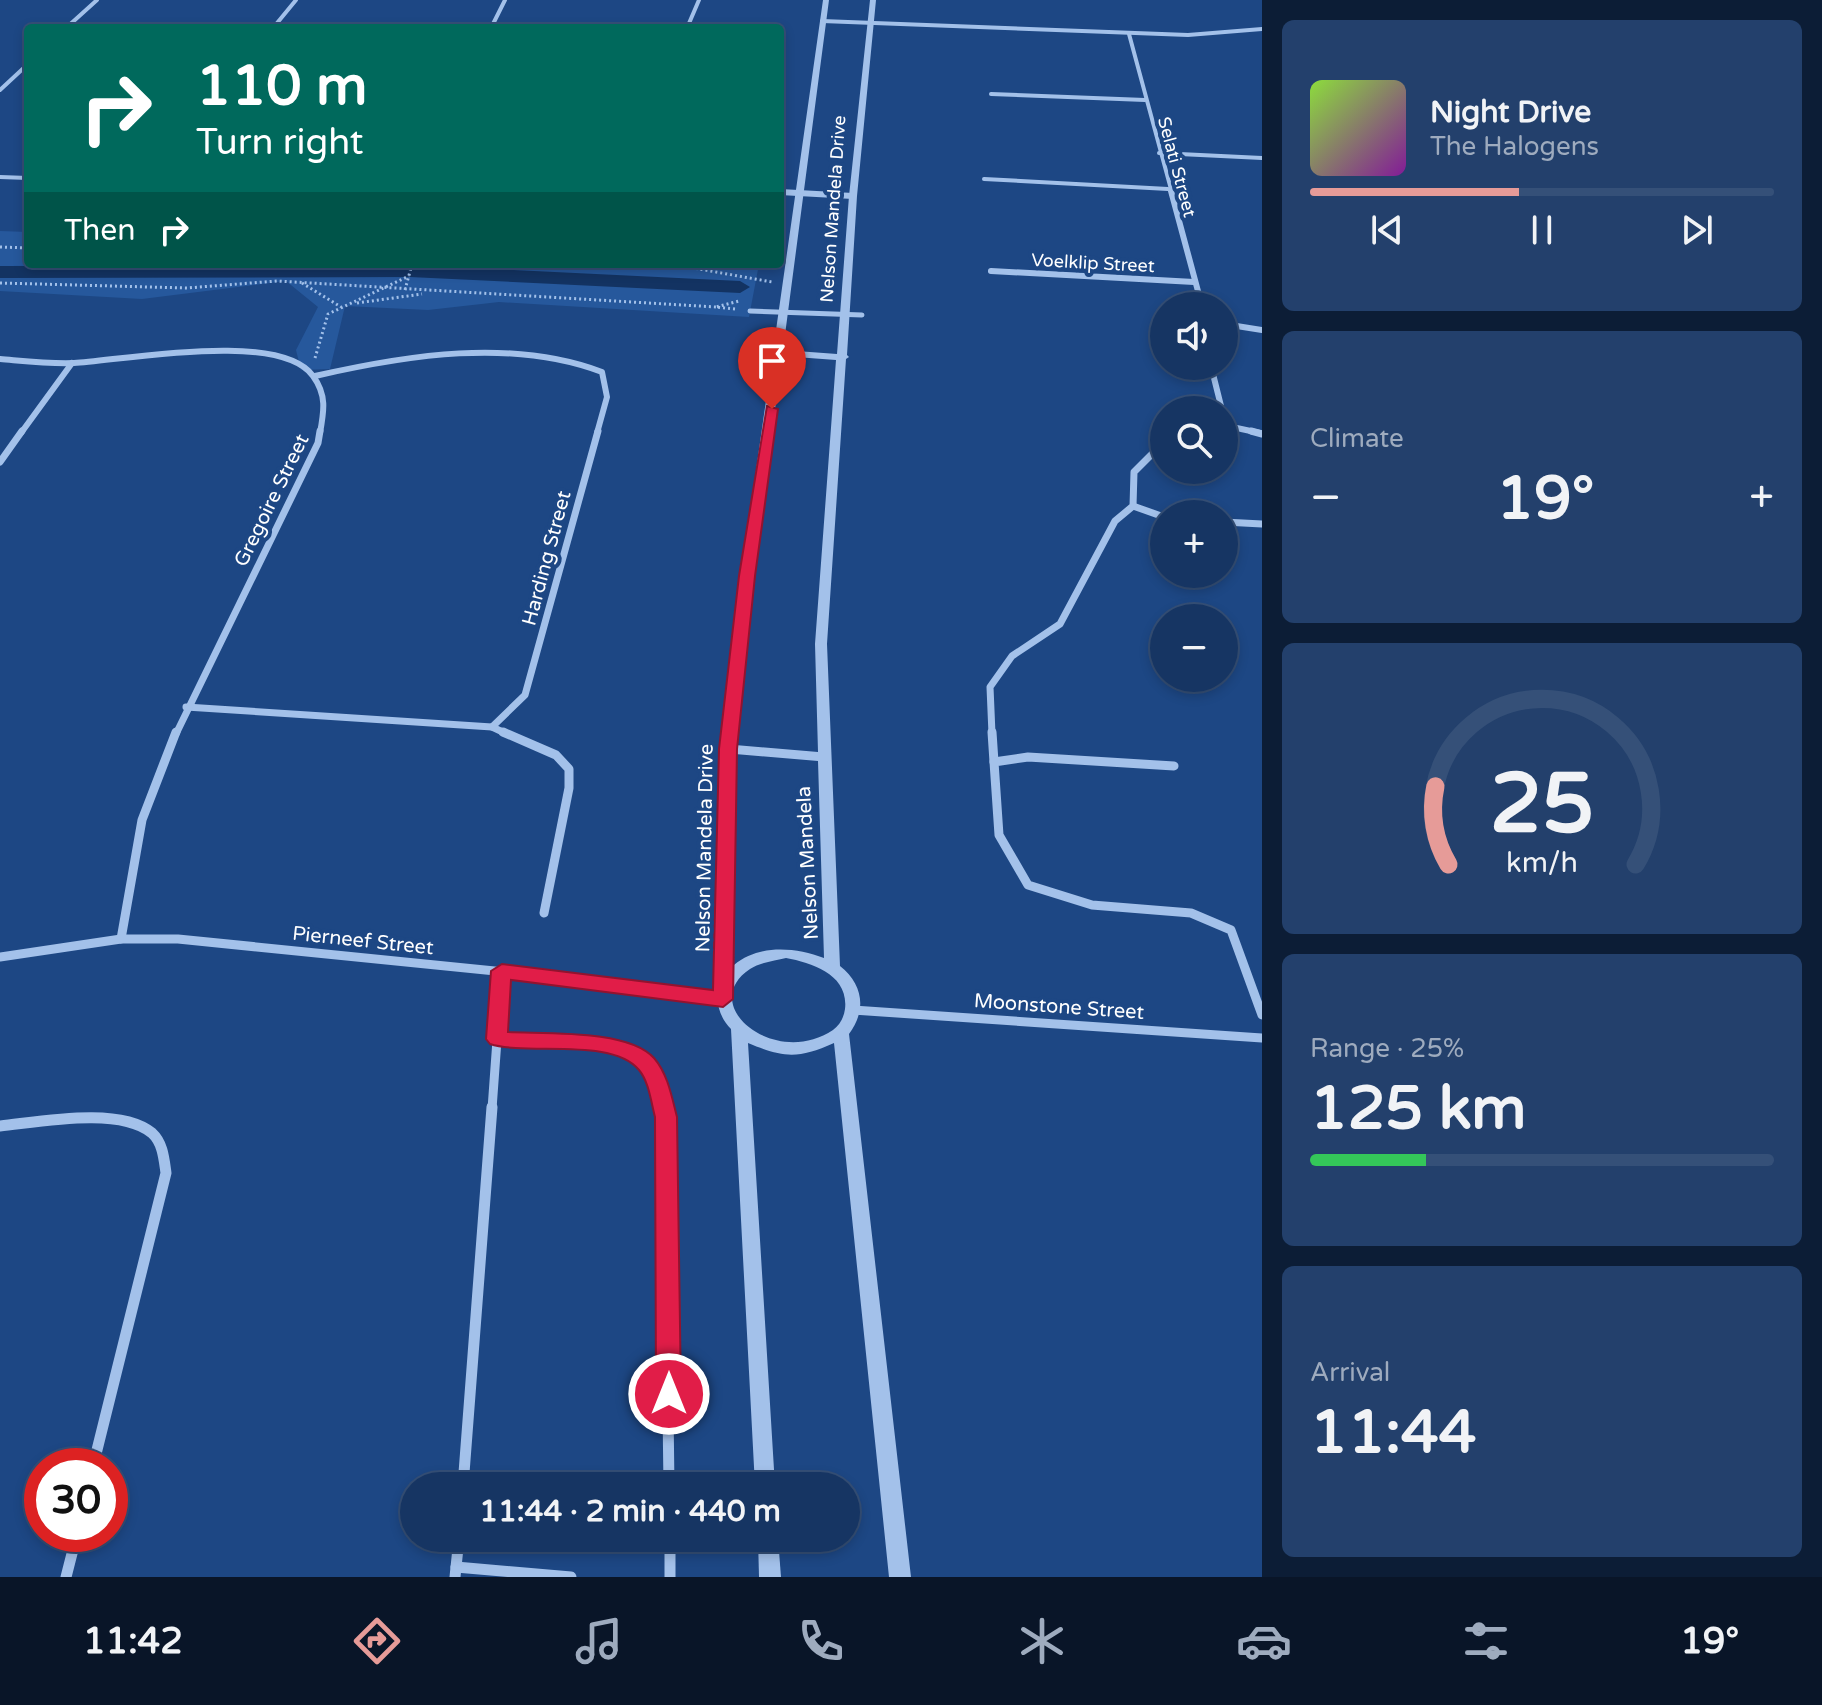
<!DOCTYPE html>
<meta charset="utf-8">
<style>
:root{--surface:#163563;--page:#23406c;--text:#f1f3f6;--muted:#9eabbe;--line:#355078;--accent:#e69b98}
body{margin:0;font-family:"Varela Round",sans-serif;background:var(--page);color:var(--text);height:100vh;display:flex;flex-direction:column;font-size:30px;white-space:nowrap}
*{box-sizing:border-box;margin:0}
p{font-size:26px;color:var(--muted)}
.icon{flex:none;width:44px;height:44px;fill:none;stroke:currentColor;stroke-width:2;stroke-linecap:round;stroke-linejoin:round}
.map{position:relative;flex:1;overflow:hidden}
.sheet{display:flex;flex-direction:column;gap:20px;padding:20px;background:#0c1d36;width:560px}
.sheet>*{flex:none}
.guide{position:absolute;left:24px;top:24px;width:760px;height:244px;border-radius:8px;box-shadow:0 4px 12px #0003,0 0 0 2px var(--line);background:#00695c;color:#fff;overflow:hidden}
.tools{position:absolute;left:1150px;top:292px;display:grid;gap:16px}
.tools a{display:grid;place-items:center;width:88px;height:88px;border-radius:50%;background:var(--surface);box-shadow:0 4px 12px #0003,0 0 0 2px var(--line);font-size:40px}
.speed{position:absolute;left:24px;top:1448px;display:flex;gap:16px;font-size:40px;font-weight:700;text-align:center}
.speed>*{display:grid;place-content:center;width:104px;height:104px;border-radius:50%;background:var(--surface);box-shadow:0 4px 12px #0003,0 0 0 2px var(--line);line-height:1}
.speed .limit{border:12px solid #d22;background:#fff;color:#111}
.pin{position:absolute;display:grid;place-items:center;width:68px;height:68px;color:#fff;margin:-82px -34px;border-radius:50% 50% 50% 0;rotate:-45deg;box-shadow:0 0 8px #0007}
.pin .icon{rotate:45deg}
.me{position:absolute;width:88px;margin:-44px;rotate:0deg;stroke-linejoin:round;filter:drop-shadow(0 0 6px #0008)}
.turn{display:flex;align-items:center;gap:28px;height:168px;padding:0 40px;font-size:36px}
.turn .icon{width:104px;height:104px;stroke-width:2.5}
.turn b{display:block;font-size:56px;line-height:68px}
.then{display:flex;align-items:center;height:76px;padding:0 40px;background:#0003;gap:16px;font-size:30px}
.big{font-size:60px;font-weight:700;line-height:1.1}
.sheet .widget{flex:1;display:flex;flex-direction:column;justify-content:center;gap:12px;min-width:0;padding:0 28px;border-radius:12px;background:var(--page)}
.sheet .dial{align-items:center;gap:0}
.dial svg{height:208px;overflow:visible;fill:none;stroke:var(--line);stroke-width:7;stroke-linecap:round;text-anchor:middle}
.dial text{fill:var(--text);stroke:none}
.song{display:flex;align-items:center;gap:24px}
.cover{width:96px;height:96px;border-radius:12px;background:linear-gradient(135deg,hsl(90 70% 55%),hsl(290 70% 35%))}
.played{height:8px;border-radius:4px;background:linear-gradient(90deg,var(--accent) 45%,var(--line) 45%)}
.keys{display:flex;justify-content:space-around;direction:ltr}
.heat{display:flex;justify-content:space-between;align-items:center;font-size:44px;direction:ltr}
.charge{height:12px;border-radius:6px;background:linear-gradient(90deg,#34c759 25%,var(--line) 0)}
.trip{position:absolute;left:400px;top:1472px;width:460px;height:80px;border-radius:40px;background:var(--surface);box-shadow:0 4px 12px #0003,0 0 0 2px var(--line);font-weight:700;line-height:80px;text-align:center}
.tab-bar{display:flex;height:128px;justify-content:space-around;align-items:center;background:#091528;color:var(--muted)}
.tab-bar .icon{width:56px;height:56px}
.tab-bar .active{color:var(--accent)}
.tab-bar b{font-size:36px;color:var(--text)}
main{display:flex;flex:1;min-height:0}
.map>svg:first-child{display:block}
.green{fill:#26589c}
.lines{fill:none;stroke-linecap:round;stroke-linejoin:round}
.canal{fill:#133362;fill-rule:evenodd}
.path{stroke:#a3c1ea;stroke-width:3;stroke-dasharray:2 3;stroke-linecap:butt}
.pedestrian{stroke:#a3c1ea;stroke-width:5}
.minor-far4{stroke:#a3c1ea;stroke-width:4}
.minor-far3{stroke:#a3c1ea;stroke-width:6}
.minor-far2{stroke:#a3c1ea;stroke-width:7}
.minor-far1{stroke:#a3c1ea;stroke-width:9}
.minor{stroke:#a3c1ea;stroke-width:11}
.tertiary{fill:#a3c1ea;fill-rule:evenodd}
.route{fill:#e11d48;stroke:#92132f;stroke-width:2}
.labels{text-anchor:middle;stroke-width:8;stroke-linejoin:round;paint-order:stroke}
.far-street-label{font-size:18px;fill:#fff;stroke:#1d4784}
.street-label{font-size:20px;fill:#fff;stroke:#1d4784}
</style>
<main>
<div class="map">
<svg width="1262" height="1577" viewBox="0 0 1262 1577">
<rect width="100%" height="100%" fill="#1d4784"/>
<path class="green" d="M0,231L28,232V264H759L749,317L499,302L428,310L345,306L330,369L301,370L296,350L318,307L286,281L142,299L0,291Z"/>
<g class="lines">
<path class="canal" d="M410,265L740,281L750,287L740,293L410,277L0,278V266Z"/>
<g class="path">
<path d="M0,247L28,248"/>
<path d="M671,264L772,282"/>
<path d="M0,283L187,288L277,281L716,307"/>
<path d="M302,283L341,307"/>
<path d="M405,290L412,264"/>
<path d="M357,303L422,294"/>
<path d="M735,309L716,307L739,301"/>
<path d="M315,358L328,314L409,276"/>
</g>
<path class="pedestrian" d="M750,311L862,315"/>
<g class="minor-far4">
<path d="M822,21L1188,35L1262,29"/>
<path d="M66,28L97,0"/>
<path d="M273,28L296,0"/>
<path d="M491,28L505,0"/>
<path d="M687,28L699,0"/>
<path d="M1129,34L1172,193"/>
<path d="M0,90L28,64"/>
<path d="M991,94L1145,100"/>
<path d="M1159,153L1262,158"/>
<path d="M0,177L28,178"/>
<path d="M984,179L1168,189"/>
<path d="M780,192L802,193"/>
</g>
<g class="minor-far3">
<path d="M1171,191L1202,306"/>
<path d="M780,192L853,196"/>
<path d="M991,271L1194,282"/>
<path d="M1224,324L1262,330"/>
<path d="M0,359C24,361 49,364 74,363C124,360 280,330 313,376C327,395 324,411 320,433"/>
<path d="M1211,366L1222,410"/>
<path d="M315,376C407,355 512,338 602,372L607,397L597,433"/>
<path d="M1224,418L1232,427L1260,433"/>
<path d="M21,433L72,363"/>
</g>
<g class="minor-far2">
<path d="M1251,431L1262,434"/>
<path d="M0,462L22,431"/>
<path d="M1133,506L1164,517"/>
<path d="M1224,522L1262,524"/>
<path d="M186,707L492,727L525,695L598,431"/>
<path d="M492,727L507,734"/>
<path d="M176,734L318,443L320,431"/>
<path d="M992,734L990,687L1012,656L1060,624L1115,521L1133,506L1134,472L1164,442"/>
</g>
<g class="minor-far1">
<path d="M503,732L556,755L569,769V788L544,913"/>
<path d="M992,732L994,762"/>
<path d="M1174,766L1028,757L994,762L999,835L1028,885L1092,905L1191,913L1231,930L1262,1015"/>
<path d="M121,939L142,820L176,732"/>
<path d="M0,957L121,939H178L525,974L723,999"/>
<path d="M853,1010L1262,1038"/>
<path d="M497,1039C536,1040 623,1034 649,1068C658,1079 661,1095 664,1109"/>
<path d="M492,1109L502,971"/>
</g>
<g class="minor">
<path d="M664,1107L669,1486"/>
<path d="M0,1126C39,1122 120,1106 152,1133C163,1143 164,1159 166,1173L93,1466"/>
<path d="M463,1486L492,1107"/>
<path d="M670,1538V1577"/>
<path d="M456,1567L571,1577"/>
<path d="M66,1577L77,1534"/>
<path d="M455,1577L459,1538"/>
</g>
<g class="tertiary">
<path d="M823,0H829L783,350L837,354L849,196L870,0H876L857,196L847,355L849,357L846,359L827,644L840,966C863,984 867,1010 849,1034L911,1577H889L834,1043C798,1059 784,1058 748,1043L775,1486H755L731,1029C719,1017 715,1001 719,985L721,749L741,576ZM782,356L836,360L815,644L818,752L735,745L753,576ZM735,754L818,761L824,958C795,947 759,944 734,965ZM786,958C813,963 849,975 845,1009C844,1017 840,1025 833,1030C775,1069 696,1005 750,969C760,962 775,961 786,958Z"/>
<path d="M758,1538H778L781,1577H759Z"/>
</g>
</g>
<path class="route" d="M767,406L778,409L755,576L737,749L733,999L723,1007L511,980L508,1032C545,1034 628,1029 654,1058C668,1074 672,1098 677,1117L681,1394L678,1402L669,1405L660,1402L656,1394L655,1117C651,1102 649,1082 639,1070C612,1037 528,1056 490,1044L486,1039L491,971L502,964L713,990L719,749L739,576Z"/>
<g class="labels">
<g class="far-street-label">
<text transform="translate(1177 167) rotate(75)" y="6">Selati Street</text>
<text transform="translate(833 209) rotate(-86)" y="6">Nelson Mandela Drive</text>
<text transform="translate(1093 263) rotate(3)" y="6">Voelklip Street</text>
</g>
<g class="street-label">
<text transform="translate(271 500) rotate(-64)" y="7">Gregoire Street</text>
<text transform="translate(546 558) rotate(-75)" y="7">Harding Street</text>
<text transform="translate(704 848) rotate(-89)" y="7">Nelson Mandela Drive</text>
<text transform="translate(807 863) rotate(-93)" y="7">Nelson Mandela</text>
<text transform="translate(363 940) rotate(6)" y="7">Pierneef Street</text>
<text transform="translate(1059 1006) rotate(4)" y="7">Moonstone Street</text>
</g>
</g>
</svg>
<div class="tools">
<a><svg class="icon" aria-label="sound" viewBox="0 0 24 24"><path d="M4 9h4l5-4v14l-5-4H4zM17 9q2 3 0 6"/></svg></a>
<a><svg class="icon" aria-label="search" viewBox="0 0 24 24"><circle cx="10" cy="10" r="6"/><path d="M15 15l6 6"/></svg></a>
<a>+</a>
<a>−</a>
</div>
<div class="speed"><div class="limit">30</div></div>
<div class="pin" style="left:772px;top:409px;background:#d93025"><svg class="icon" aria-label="arrive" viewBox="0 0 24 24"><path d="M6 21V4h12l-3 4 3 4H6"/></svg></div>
<svg class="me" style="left:669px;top:1394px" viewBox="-20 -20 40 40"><circle r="17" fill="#e11d48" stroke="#fff" stroke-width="3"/><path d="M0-11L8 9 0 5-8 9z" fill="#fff"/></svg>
<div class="trip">11:44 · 2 min · 440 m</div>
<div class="guide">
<div class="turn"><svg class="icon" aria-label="right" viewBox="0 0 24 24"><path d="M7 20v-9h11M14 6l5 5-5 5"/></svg><div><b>110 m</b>Turn right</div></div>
<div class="then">Then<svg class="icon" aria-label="right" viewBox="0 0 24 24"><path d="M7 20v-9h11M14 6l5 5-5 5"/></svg></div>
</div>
</div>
<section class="sheet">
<div class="widget">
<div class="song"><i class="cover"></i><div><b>Night Drive</b><p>The Halogens</p></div></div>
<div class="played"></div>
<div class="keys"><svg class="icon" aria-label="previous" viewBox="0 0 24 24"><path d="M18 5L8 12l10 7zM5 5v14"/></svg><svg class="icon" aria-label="pause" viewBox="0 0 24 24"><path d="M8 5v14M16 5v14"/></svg><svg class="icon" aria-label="next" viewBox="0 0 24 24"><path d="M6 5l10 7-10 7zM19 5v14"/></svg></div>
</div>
<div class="widget"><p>Climate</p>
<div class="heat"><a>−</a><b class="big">19°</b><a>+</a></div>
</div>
<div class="widget dial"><svg viewBox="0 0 100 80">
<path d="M14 69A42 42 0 1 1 86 69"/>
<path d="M14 69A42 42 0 0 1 9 39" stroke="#e69b98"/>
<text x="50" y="56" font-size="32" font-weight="700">25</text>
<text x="50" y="72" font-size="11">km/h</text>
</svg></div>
<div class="widget"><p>Range · 25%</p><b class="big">125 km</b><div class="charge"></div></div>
<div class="widget"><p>Arrival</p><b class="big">11:44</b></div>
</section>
</main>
<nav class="tab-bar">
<b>11:42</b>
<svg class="icon active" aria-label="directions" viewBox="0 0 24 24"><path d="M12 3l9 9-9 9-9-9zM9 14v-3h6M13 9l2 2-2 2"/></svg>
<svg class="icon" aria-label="music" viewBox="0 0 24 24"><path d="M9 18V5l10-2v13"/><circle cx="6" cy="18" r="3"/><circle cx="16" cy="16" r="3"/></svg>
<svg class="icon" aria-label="phone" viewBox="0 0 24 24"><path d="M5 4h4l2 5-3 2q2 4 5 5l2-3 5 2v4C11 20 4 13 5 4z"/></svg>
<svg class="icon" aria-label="climate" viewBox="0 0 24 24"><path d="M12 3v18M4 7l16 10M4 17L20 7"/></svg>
<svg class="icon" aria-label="car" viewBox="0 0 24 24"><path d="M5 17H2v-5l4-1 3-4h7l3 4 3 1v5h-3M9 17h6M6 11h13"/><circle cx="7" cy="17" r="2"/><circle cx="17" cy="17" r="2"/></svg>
<svg class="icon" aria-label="filters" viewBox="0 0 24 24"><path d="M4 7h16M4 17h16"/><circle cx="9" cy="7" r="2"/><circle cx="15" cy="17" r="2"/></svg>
<b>19°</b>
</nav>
